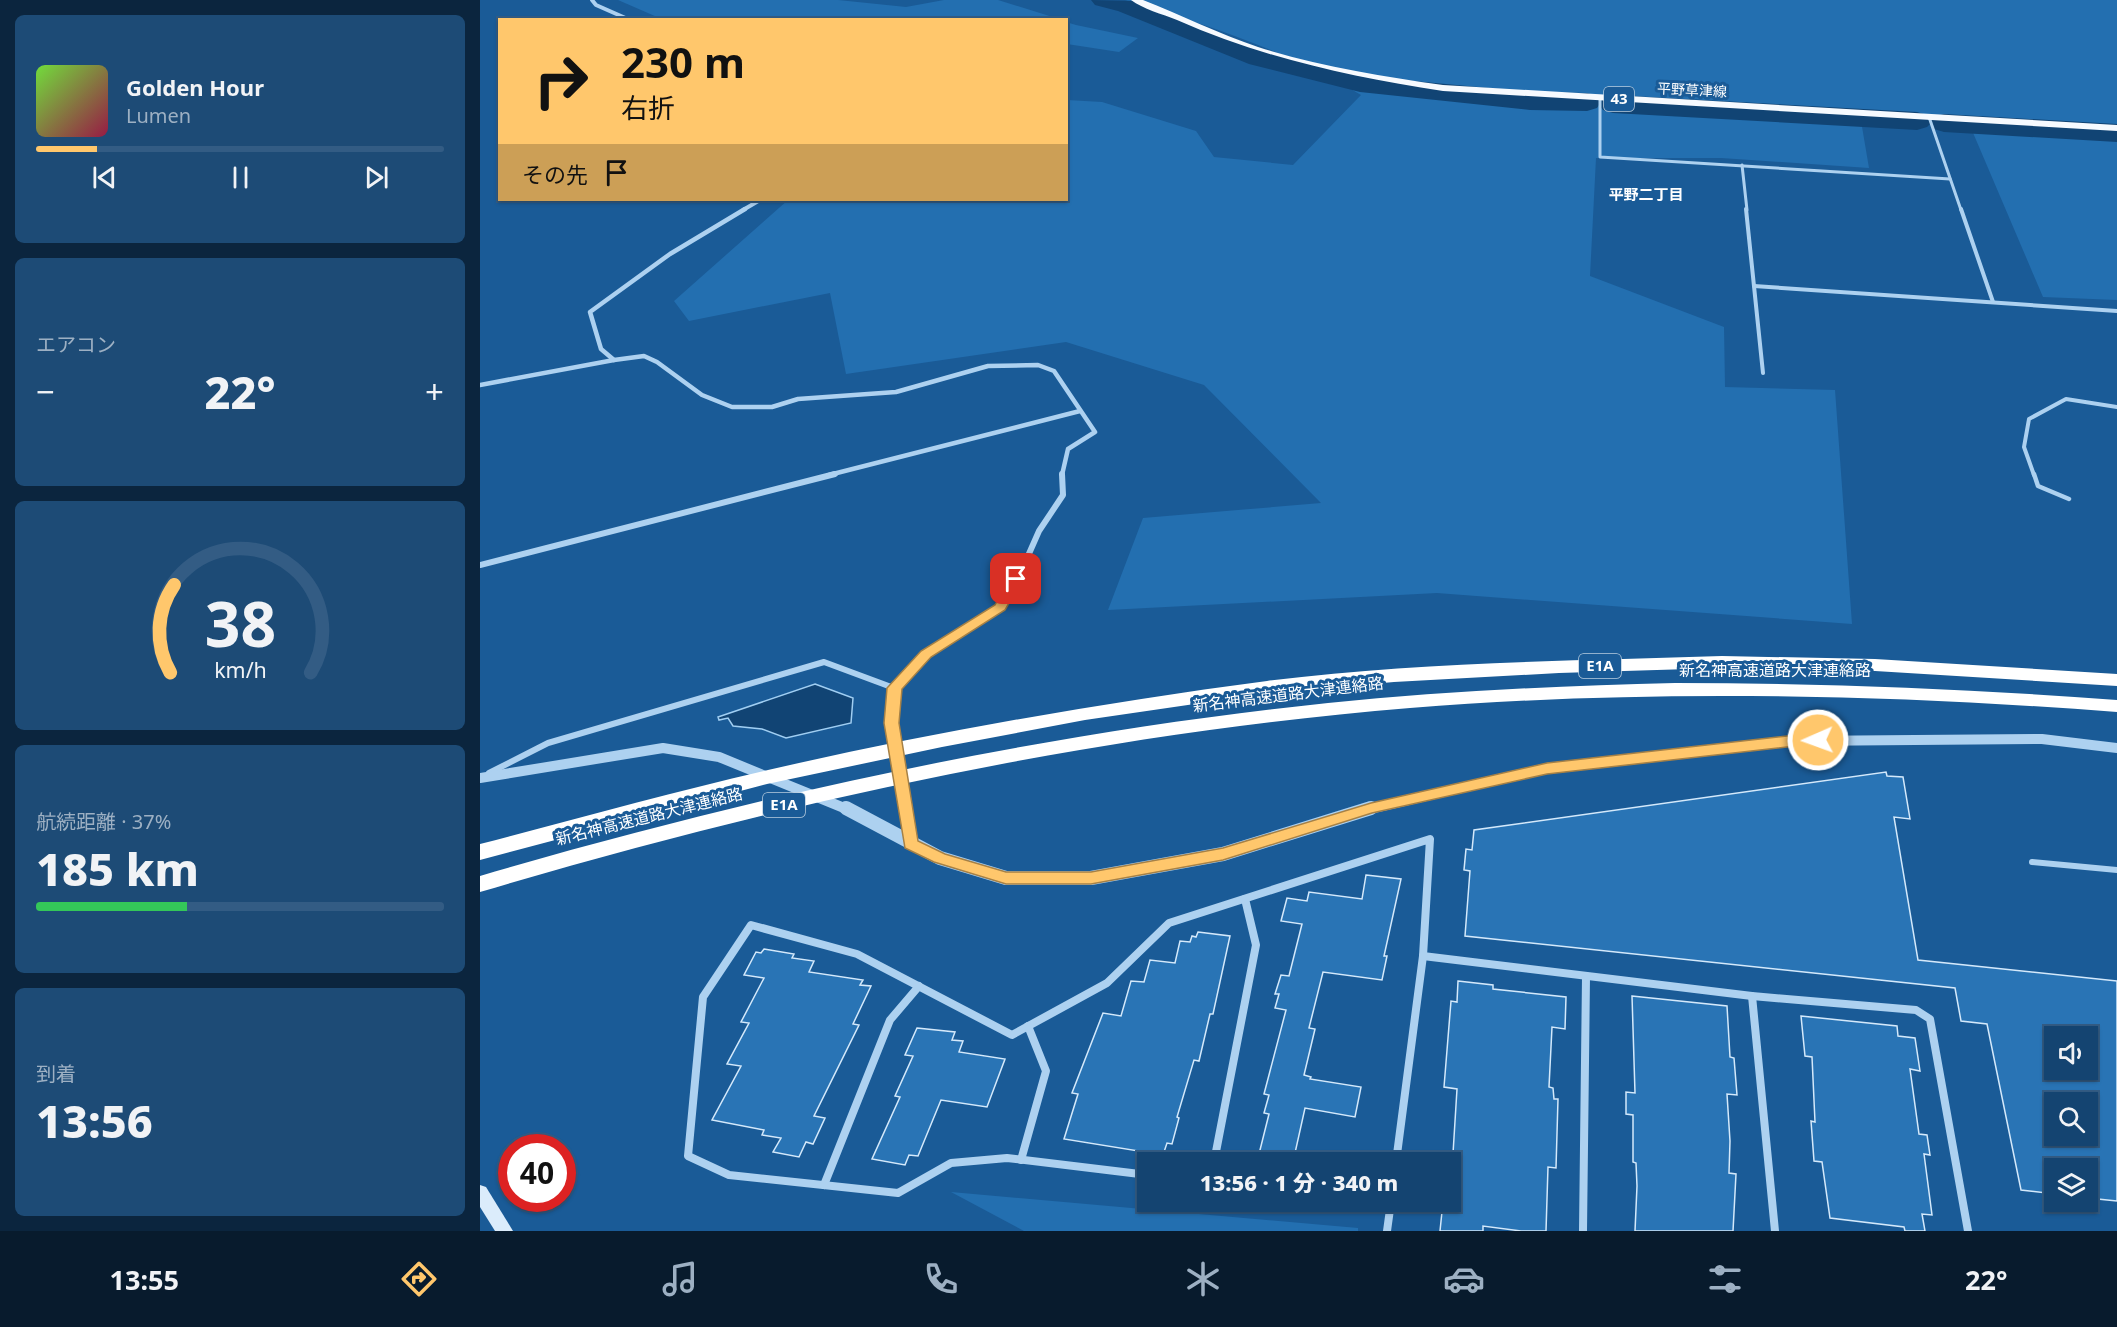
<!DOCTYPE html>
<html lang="ja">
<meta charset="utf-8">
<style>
:root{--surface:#144471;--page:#1d4b76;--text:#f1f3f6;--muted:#9db0c3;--line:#335c84;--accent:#ffc76c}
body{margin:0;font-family:"Noto Sans","Noto Sans JP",sans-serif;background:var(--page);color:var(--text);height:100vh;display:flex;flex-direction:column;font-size:22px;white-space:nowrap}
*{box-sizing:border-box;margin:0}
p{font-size:20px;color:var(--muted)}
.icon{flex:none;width:33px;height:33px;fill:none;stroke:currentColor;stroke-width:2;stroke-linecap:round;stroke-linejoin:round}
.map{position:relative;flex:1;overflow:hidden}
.panel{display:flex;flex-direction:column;gap:15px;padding:15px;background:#0b253e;width:480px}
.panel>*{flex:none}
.top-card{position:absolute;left:18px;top:18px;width:570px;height:183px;border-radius:0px;box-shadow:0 2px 4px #0004,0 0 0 2px var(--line);background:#ffc76c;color:#111;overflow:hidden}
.fabs{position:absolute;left:1564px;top:1026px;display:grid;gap:12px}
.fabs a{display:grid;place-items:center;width:54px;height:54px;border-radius:0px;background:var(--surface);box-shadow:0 2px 4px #0004,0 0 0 2px var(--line);font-size:30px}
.speed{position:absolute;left:18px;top:1134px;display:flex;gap:12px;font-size:30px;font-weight:700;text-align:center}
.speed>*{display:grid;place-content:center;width:78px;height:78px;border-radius:50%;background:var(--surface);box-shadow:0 2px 4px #0004,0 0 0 2px var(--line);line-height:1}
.speed .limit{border:9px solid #d22;background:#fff;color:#111}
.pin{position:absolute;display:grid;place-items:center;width:51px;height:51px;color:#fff;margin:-26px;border-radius:12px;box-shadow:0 3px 9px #0006}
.me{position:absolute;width:66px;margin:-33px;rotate:268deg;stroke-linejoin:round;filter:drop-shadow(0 0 4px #0008)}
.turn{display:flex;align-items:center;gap:21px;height:126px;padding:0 24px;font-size:27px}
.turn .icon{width:78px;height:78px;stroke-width:2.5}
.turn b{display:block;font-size:42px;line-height:51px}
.then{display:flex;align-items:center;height:57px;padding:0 24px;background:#0003;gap:12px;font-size:22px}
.big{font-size:45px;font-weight:800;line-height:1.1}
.panel .tile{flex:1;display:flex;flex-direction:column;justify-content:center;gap:9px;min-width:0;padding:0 21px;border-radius:9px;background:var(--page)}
.panel .dial{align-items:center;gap:0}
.dial svg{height:156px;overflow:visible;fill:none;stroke:var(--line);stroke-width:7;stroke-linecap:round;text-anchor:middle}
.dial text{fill:var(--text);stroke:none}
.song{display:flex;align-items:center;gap:18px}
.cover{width:72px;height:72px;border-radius:9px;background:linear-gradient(135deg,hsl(100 70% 55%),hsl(340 70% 35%))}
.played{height:6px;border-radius:3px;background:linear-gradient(90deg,var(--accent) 15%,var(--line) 15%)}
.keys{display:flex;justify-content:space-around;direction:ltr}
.heat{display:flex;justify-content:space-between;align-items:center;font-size:33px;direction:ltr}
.charge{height:9px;border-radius:4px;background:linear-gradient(90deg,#34c759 37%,var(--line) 0)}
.trip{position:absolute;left:657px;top:1152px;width:324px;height:60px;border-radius:0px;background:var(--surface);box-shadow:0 2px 4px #0004,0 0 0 2px var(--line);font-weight:800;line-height:60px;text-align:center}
.tabs{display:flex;height:96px;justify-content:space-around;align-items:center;background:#081b2d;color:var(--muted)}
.tabs .icon{width:42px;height:42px}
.tabs .on{color:var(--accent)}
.tabs b{font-size:27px;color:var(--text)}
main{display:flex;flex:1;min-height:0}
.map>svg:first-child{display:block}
.green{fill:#236fb0}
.water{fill:#114474;stroke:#a0cef2;stroke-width:1.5}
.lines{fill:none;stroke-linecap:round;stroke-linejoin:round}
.river{fill:#114474;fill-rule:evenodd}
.building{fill:#2974b5;stroke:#d4e9fb;stroke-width:1.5;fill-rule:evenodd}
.service-far3{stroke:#add1f0;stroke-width:3}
.service-far2{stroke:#add1f0;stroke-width:4}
.service-far1{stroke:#add1f0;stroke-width:4.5}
.service{stroke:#add1f0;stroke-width:6}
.minor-far3{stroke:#add1f0;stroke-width:4}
.minor-far2{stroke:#add1f0;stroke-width:4.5}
.minor-far1{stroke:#add1f0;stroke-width:6}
.minor{stroke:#add1f0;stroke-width:8}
.tertiary-far1{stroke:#add1f0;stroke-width:10}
.tertiary{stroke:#add1f0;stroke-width:14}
.secondary{fill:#dbecfb;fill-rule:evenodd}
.primary{fill:#f6faff;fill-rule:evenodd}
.motorway{fill:#fff;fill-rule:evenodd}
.route{fill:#ffc76c;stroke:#a68146;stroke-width:1.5}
.labels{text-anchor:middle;stroke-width:6;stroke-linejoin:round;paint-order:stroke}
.far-street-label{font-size:14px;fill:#fff;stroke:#1a5b97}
.shield{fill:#1a5b97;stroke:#bacee0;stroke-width:1.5}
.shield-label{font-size:15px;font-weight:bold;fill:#fff}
.far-neighbourhood-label{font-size:15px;font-weight:bold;fill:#fff;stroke:#1a5b97}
.street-label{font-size:16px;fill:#fff;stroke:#1a5b97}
</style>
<main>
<section class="panel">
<div class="tile">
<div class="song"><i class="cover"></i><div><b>Golden Hour</b><p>Lumen</p></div></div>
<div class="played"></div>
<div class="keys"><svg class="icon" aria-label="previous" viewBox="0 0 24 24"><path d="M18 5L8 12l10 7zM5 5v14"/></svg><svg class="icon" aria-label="pause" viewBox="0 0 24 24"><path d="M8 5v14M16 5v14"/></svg><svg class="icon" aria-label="next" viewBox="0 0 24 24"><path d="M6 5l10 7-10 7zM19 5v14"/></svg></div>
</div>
<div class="tile"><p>エアコン</p>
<div class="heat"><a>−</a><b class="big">22°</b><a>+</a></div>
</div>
<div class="tile dial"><svg viewBox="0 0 100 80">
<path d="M14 69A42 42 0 1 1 86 69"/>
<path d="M14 69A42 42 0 0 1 16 24" stroke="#ffc76c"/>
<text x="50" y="56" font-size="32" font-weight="700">38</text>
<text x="50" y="72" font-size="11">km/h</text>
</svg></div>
<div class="tile"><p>航続距離 · 37%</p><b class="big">185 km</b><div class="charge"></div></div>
<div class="tile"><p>到着</p><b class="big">13:56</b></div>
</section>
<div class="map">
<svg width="1637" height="1231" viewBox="0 0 1637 1231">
<rect width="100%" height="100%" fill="#1a5b97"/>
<g class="green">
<path d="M138,0H358L426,7L464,0H518L579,19L184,20Z"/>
<path d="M645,0H1637V300L1563,297L1488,121L1380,115L1389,168L1241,158H1116L1110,276L1244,327L1245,387L1355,390L1372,624L957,593L628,610L663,518L841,503L724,385L586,342L366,374L350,293L209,321L194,301L308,200H586L587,100L622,102L716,131L734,157L813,165L881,95C811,52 724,24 645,0Z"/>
<path d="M586,22L596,25L658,38L639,52L587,44Z"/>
<path d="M471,1192L878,1228V1231H544Z"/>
</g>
<path class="water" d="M335,684L373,698L371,723L306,738L282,729L253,726L248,718L239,720L238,717Z"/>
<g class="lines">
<path class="river" d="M611,0L656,1L789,52L880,76L1050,92L1107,93L1117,96L1121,101L1123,98L1133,95L1437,112L1447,115L1451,120L1454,117L1464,114L1637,124V142L1464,132L1454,129L1450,124L1447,127L1437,130L1133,113L1123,110L1119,105L1117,108L1107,111L1050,110L880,92L769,64L638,11L615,5Z"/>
</g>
<g class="building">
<path d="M1406,772L1407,776L1423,777L1430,819L1414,817L1438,960L1637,981V1201L1608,1198V1168H1575V1194L1541,1190L1507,1024L1481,1021L1475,988L985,936L990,871L984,870L986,849L992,850L994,830ZM1575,1036H1608V1070H1575ZM1575,1102H1608V1136H1575Z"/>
<path d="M886,875L921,879L904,956H907L902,980L843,972L829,1028L835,1029L824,1075L831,1077L830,1079L881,1087L875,1117L825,1108L813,1162H777L789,1114L784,1113L789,1095L784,1094L806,1010L795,1008L799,994H795L801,975L809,976L822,924L801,921L807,898L827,901L829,892L882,899Z"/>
<path d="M718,932L750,936L733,1014H730L719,1061L714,1060L697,1117L699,1118L692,1144L687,1143L683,1155L584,1139L598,1094L592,1093L623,1013L641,1016L651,981L664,982L670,960L695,963L700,941L710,942L712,936L716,937Z"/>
<path d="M284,949L314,954L312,958L334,961L329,972L383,980L380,985L391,986L373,1024L379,1025L334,1116L345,1118L333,1144L326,1142L319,1157L293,1152L301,1138L282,1135L284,1130L232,1120L261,1066L247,1064L269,1023L261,1022L284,978L264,975L276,952L281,953Z"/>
<path d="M978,981L1013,985V989L1086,997L1085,1029L1072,1027L1069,1087L1073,1088L1074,1099H1078L1076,1168L1068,1167L1066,1231H1041L1003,1226V1231H960L963,1202H970L977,1089L964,1087L971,1001L977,1002Z"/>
<path d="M1152,996L1247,1006L1250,1057L1254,1058L1257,1095L1247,1094L1250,1141L1249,1173L1256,1174L1253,1231H1155L1157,1186L1156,1163L1153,1162V1115L1146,1114V1092L1155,1093Z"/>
<path d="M1321,1016L1417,1026L1418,1036L1435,1038L1440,1071L1430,1069L1439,1134L1447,1135L1450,1155L1444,1154L1452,1215L1442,1214L1445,1231H1425L1424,1227L1350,1218L1342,1162L1334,1161L1331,1121L1335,1122L1332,1057L1325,1056Z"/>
<path d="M437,1028L475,1032L472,1040L483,1041L479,1052L525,1059L507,1107L461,1100L438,1156L429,1155L425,1165L392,1159L420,1097L415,1096L433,1056L425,1055Z"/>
</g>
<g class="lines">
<g class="service-far3">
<path d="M1120,98V157L1470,179"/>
<path d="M1449,117L1481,210"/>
<path d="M1262,165L1267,210"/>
</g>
<g class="service-far2">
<path d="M1266,209L1283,373"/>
<path d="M1481,209L1513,302"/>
<path d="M1274,286L1637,311"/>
<path d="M1554,475L1544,447L1549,419L1586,399L1637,407"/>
</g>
<path class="service-far1" d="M1554,474L1558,486L1589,499"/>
<path class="service" d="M1552,862L1637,870"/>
<g class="minor-far3">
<path d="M112,0L116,5L150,20"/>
<path d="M263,210L280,200"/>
</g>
<g class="minor-far2">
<path d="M265,209L190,254L110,312L121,349L134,360L164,356L177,362L222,395L252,407H292L318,399L416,392L508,366L558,365L574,371L615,432L588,449L582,475"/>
<path d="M0,385L134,360"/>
<path d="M349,475L600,411"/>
</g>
<g class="minor-far1">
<path d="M0,565L355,474"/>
<path d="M9,773L68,743L344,662L414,688"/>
<path d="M425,810L411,723L414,688L446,654L520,607L544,565L559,531L583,495L582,474"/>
</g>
<g class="minor">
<path d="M425,808L430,841"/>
<path d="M943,956L1272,996L1436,1010L1450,1019L1488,1231"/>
<path d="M1272,996L1295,1231"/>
<path d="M541,1160L566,1071L548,1026"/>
<path d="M734,1162L776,945L765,899"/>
<path d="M668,1175L527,1158L471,1163L418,1193L249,1175L208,1156L223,997L271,925L377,954L532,1035L627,983L689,923L950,839L943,956L916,1162"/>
<path d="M344,1185L410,1020L439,986"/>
<path d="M900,1202L911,1203"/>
<path d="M907,1231L911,1202"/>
<path d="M1103,1231L1106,977"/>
</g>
<g class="tertiary-far1">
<path d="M0,778L183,748L239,757L369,810"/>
<path d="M886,810L1067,768L1316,741L1562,739L1637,748"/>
</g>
<path class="tertiary" d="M366,808L460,858L526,878H611L743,854L891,808"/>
<path class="secondary" d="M0,1185L6,1187L33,1231H15L0,1207Z"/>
<path class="primary" d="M651,0H663C701,15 739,34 778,47C838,66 901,76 963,85L1637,125V131L963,91C871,77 783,58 697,20C682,14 663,9 651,0Z"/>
<g class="motorway">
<path d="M1242,656L1395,659L1637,674V686L1395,671L1242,668L1079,673L914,682L790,693L605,720L462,747L287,784L0,860V844C96,819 192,792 288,770C453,732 620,703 787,681C937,662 1091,661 1242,656Z"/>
<path d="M1195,683C1343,683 1490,689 1637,700V712C1401,694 1166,689 930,708C615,734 302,802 0,892V876C276,795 561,733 848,703C963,691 1079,686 1195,683Z"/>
</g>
</g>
<path class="route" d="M536,575L543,579L525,610L451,657L422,689L419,723L438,841L465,854L526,872H611L743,848L891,803L1067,763L1316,735H1338L1346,740L1338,745L1316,746L1067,774L892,813L743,860L611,884H526L454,862L425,848L404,723L407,688L441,651L515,605L531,576Z"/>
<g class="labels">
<g class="far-street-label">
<text transform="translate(1212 90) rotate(3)" y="5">平野草津線</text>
</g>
<g class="shield">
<rect x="1124" y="87" width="30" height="24" rx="4.5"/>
<rect x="1099" y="654" width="42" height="24" rx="4.5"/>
<rect x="283" y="793" width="42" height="24" rx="4.5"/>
</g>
<g class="shield-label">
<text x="1139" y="104">43</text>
<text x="1120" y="671">E1A</text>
<text x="304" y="810">E1A</text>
</g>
<g class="far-neighbourhood-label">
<text x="1166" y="200">平野二丁目</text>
</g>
<g class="street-label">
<text x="1295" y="676">新名神高速道路大津連絡路</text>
<text transform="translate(808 694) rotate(-7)" y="6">新名神高速道路大津連絡路</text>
<text transform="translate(169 816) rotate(-14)" y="6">新名神高速道路大津連絡路</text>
</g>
</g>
</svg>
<div class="fabs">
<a><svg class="icon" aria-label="sound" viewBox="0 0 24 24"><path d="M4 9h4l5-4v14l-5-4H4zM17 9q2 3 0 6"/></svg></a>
<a><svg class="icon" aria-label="search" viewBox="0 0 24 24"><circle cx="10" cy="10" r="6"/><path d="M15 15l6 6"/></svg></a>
<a><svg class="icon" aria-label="layers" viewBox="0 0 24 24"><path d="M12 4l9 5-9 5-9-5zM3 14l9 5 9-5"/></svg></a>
</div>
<div class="speed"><div class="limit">40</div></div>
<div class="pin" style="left:536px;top:579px;background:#d93025"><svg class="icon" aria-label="arrive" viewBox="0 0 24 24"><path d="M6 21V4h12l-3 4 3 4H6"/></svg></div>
<svg class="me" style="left:1338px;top:740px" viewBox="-20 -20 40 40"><circle r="17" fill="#ffc76c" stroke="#fff" stroke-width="3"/><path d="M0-11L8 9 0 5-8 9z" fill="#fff"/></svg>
<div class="trip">13:56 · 1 分 · 340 m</div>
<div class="top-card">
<div class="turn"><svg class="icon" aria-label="right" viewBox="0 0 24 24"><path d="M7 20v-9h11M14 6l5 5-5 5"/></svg><div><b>230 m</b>右折</div></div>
<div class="then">その先<svg class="icon" aria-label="arrive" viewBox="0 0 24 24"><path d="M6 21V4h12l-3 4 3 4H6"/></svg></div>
</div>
</div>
</main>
<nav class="tabs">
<b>13:55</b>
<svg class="icon on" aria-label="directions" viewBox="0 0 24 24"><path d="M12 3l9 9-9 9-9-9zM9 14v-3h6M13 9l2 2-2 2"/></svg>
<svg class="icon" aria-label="music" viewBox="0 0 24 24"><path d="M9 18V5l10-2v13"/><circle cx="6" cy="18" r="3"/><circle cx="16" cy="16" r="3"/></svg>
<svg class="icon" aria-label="phone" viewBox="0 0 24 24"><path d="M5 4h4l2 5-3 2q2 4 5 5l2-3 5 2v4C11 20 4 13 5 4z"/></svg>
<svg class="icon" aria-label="climate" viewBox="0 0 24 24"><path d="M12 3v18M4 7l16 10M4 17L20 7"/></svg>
<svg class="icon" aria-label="car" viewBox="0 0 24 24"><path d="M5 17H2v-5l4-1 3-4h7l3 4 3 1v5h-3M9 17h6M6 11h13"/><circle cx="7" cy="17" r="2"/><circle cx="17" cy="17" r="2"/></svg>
<svg class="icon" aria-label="filters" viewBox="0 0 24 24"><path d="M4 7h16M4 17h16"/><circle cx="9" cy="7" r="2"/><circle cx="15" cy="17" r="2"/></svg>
<b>22°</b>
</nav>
